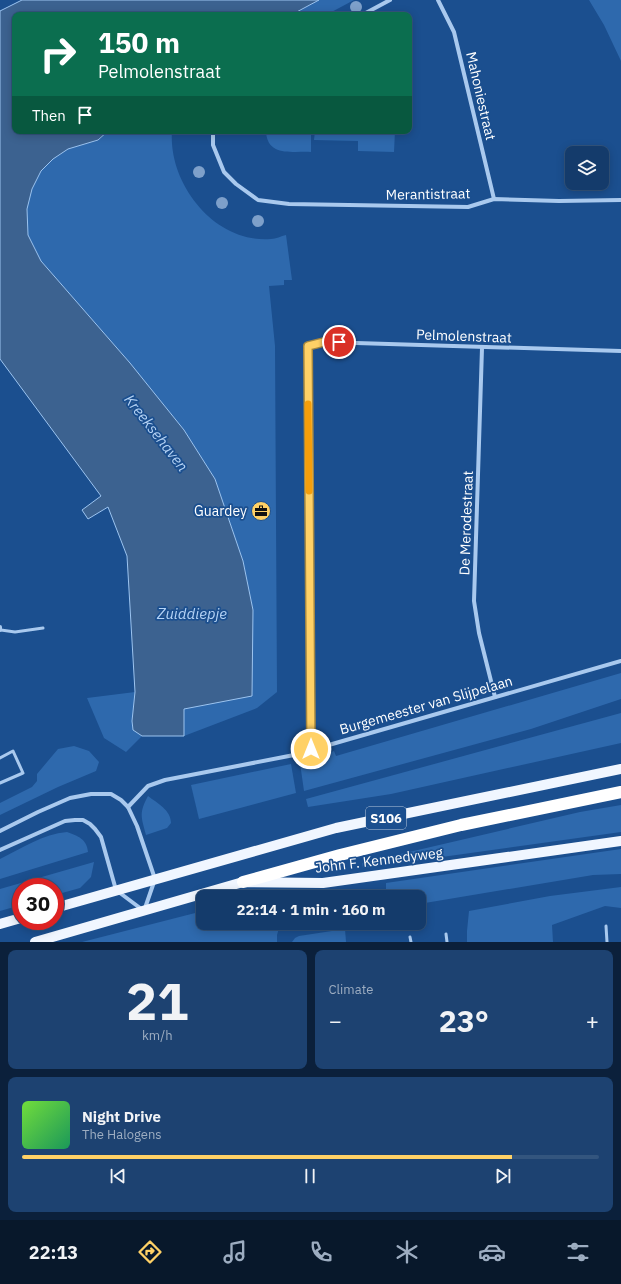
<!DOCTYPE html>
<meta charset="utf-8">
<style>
:root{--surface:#143b6b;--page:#1d4271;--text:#f1f3f6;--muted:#9dadc1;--line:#33557e;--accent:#ffd166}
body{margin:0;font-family:"IBM Plex Sans",sans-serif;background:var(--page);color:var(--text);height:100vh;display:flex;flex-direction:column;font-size:15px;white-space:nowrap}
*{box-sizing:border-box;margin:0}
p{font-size:13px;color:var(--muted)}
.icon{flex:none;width:22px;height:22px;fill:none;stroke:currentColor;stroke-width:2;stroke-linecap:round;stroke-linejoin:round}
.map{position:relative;height:942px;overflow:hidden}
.drawer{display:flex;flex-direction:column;gap:8px;padding:8px;background:#0b203b;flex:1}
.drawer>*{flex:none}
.guide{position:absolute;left:12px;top:12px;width:400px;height:122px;border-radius:8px;box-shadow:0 2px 10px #0003,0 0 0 1px var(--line);background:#0b6e4f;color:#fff;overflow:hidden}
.buttons{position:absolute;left:565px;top:146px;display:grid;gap:8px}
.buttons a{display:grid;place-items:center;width:44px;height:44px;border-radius:8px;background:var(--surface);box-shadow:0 2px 10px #0003,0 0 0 1px var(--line);font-size:20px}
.speed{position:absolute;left:12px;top:878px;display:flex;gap:8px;font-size:20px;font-weight:700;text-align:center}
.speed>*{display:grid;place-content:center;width:52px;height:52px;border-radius:50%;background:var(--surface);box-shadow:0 2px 10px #0003,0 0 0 1px var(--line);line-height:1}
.speed .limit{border:6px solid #d22;background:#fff;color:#111}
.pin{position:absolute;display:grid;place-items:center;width:34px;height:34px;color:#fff;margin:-17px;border:2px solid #fff;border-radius:50%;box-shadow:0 1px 4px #0007}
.me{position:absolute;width:44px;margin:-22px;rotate:0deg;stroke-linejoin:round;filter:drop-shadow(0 0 3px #0008)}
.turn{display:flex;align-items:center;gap:14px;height:84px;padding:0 20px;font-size:18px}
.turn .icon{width:52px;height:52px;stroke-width:2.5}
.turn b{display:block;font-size:28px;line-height:34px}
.then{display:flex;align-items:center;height:38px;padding:0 20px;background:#0003;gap:8px;font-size:15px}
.big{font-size:30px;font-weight:700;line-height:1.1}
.drawer .widget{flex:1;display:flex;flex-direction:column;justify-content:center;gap:6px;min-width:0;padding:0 14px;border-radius:8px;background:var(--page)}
.drawer .dial{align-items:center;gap:0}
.dial b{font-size:52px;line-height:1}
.song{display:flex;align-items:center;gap:12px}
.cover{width:48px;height:48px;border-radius:6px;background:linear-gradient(135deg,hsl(100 70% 55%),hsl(150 70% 35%))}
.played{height:4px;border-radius:2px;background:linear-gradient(90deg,var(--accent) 85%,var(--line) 85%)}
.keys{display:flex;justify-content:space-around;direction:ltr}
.heat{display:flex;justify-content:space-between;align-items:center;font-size:22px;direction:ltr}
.drawer .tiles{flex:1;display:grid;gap:8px;grid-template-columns:1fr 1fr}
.widget:last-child{grid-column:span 2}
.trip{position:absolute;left:196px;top:890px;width:230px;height:40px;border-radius:8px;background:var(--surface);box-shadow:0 2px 10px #0003,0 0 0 1px var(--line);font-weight:700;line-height:40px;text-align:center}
.tab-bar{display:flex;height:64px;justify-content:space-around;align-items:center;background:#08182b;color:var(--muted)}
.tab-bar .icon{width:28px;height:28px}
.tab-bar .on{color:var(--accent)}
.tab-bar b{font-size:18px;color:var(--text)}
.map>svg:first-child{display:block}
.green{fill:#2e69ad}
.water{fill:#3c6290;stroke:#9cc4f0}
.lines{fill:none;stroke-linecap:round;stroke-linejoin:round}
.lane{stroke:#a9c9ee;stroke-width:3}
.street{stroke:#a9c9ee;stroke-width:4}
.primary{stroke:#f0f6ff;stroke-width:10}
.highway{stroke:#fff;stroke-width:12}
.tree{fill:#7ea0ca}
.route-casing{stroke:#a68842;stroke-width:10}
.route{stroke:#ffd166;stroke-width:7}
.slow{stroke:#f59e0b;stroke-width:7}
.labels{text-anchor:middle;stroke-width:3.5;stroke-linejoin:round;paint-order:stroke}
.shield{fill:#1b4f8f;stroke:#bbcadd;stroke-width:1}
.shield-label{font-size:13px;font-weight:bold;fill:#fff}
.street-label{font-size:14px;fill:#fff;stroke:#1b4f8f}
.poi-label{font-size:14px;fill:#fff;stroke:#1b4f8f;text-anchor:end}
.water-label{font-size:15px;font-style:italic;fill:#b5d3f5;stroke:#1b4f8f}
</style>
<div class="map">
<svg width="621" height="942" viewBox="0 0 621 942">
<rect width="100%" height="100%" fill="#1b4f8f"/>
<g class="green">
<path d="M319,0H354L326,15H291Z"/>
<path d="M589,0H621V61L604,25Z"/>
<path d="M108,131H172C168,184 215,244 271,239C276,239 281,236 286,235L292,280H284V285L269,286L275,346L277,692L257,708L184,736L183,709L253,610L243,561L215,479L184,430L130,363L41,261L28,235L27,209L32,189L41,171L53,159L68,149L98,140Z"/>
<path d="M266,131H288L290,135L296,131H311V152C292,151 267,157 266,131Z"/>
<path d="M315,131H395L394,152L358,151V141L314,140Z"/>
<path d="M621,673V699L531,729L304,791L300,763L334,751L336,756Z"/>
<path d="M135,692L132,721L133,729L142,736L126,752L104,738L87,698Z"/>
<path d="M621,713V743L391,794L308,807L306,799Z"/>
<path d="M74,746L89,751L99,762L96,771L58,787L0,815V803L32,787L37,781V774L58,749Z"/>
<path d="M291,764L296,793L199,819L191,785Z"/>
<path d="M148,796C157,803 171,810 171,823L167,828L146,835C141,816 139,813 148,796Z"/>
<path d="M621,805V832L363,868L362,863L580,812Z"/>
<path d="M67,832C78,836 87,839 88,852L0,879V859C22,848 43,834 67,832Z"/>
<path d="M621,849V874L593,875L419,904V897H365L386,894V883Z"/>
<path d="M94,862L91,877L80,888L55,895V887H21V905L0,911V889Z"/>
<path d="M621,887V908L605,906L552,925L553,942H467V931L469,911L550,896Z"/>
<path d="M203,911V923H297L284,925L279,928L277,935V942H82Z"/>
<path d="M345,929L346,942H292L295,938L299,936Z"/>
</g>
<path class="water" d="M22,0H319L291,15H15V131H108L98,140L68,149L53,159L41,171L32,189L27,209L28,235L41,261L130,363L184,430L215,479L243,561L253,610L252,696L184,709V736H142L133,730L132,721L135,692L127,556L108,507L88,519L82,510L101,496L0,359V11Z"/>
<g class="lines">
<g class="lane">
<path d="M1,630L15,632L43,628"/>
<path d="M0,758L13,751L23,773L0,783"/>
<path d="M606,926L607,942"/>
<path d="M446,934L447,942"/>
<path d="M410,937L411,942"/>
</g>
<g class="street">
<path d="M438,0L454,32L494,199"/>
<path d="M362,15L390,0"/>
<path d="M213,131V145L224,172L236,184L258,200L289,204L468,207L494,199L559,201L621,200"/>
<path d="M482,348L474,601L479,633L495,697"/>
<path d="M0,627V630"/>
<path d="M311,749L308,346L324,342L621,351"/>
<path d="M128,807L148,786L165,780L294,755L621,661"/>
<path d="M0,831L38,812L70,798L91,794H111L121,800L128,807L137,826L155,879L144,911L116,890L101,837L95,829L90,824L83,820H75L65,821L0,850"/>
</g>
<g class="primary">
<path d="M55,908L336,828L621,769"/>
<path d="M0,924L21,918"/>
<path d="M35,942L243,882L323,883L621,841"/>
</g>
<path class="highway" d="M243,882L340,855L461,825L621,792"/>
</g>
<g class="tree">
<circle cx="356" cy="7" r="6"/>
<circle cx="199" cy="172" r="6"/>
<circle cx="222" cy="203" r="6"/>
<circle cx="258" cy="221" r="6"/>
</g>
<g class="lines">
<defs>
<path id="route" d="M311,749L308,346L324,342H339"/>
</defs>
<use href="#route" class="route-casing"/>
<use href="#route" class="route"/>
<path class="slow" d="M308,404L309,491"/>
</g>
<defs>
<symbol id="office-disc" viewBox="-11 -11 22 22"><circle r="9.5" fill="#ffd166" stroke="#1b4f8f"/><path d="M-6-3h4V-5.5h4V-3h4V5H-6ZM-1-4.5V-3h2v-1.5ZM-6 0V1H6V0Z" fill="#111"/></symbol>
</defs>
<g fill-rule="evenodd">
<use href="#office-disc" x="250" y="500" width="22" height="22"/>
</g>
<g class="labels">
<rect class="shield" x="366" y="807" width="40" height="22" rx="3"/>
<g class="shield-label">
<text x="386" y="823">S106</text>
</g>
<g class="street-label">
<text transform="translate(481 96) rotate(77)" y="5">Mahoniestraat</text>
<text transform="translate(428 194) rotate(-1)" y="5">Merantistraat</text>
<text transform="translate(464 336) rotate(2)" y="5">Pelmolenstraat</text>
<text transform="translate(466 523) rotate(-88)" y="5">De Merodestraat</text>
<text transform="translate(426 705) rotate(-16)" y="5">Burgemeester van Slijpelaan</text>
<text transform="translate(379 860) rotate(-7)" y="5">John F. Kennedyweg</text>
</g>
<g class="poi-label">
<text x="247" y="516">Guardey</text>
</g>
<g class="water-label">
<text transform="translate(156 433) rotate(52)" y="5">Kreeksehaven</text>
<text x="192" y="619">Zuiddiepje</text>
</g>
</g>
</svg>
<div class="buttons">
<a><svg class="icon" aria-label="layers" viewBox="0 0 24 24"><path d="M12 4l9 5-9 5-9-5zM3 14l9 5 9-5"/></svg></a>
</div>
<div class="speed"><div class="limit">30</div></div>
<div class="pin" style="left:339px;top:342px;background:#d93025"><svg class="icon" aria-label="arrive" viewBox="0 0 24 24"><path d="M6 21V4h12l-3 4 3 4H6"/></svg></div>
<svg class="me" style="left:311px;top:749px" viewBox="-20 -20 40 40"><circle r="17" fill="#ffd166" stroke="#fff" stroke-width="3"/><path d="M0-11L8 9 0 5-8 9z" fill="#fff"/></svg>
<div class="trip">22:14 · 1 min · 160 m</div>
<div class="guide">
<div class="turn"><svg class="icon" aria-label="right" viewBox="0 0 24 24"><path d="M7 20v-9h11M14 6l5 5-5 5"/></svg><div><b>150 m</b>Pelmolenstraat</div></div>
<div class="then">Then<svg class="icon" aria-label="arrive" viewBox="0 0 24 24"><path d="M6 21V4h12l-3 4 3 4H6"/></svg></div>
</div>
</div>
<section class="drawer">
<div class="tiles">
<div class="widget dial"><b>21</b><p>km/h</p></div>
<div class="widget"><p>Climate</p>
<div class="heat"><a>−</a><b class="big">23°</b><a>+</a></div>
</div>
<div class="widget">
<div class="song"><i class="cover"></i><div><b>Night Drive</b><p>The Halogens</p></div></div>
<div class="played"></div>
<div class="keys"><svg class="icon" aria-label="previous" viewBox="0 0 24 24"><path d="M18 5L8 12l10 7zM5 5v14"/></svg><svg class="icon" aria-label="pause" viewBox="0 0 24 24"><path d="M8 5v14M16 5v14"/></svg><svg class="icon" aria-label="next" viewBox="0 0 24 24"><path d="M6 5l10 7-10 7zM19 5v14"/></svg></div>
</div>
</div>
</section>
<nav class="tab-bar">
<b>22:13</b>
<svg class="icon on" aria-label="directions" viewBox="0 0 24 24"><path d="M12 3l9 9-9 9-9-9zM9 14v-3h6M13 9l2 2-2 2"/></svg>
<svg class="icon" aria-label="music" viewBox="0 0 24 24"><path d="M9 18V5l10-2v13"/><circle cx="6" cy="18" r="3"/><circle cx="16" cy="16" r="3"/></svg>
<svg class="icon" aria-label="phone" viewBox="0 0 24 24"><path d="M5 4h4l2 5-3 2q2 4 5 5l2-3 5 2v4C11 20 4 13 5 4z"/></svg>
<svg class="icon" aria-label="climate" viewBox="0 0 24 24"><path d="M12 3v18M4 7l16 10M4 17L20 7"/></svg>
<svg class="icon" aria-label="car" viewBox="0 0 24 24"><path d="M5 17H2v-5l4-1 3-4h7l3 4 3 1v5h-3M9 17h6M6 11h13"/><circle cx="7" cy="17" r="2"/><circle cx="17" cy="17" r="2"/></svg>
<svg class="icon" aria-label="filters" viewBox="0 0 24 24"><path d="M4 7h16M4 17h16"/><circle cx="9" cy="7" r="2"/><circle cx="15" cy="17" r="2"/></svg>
</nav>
